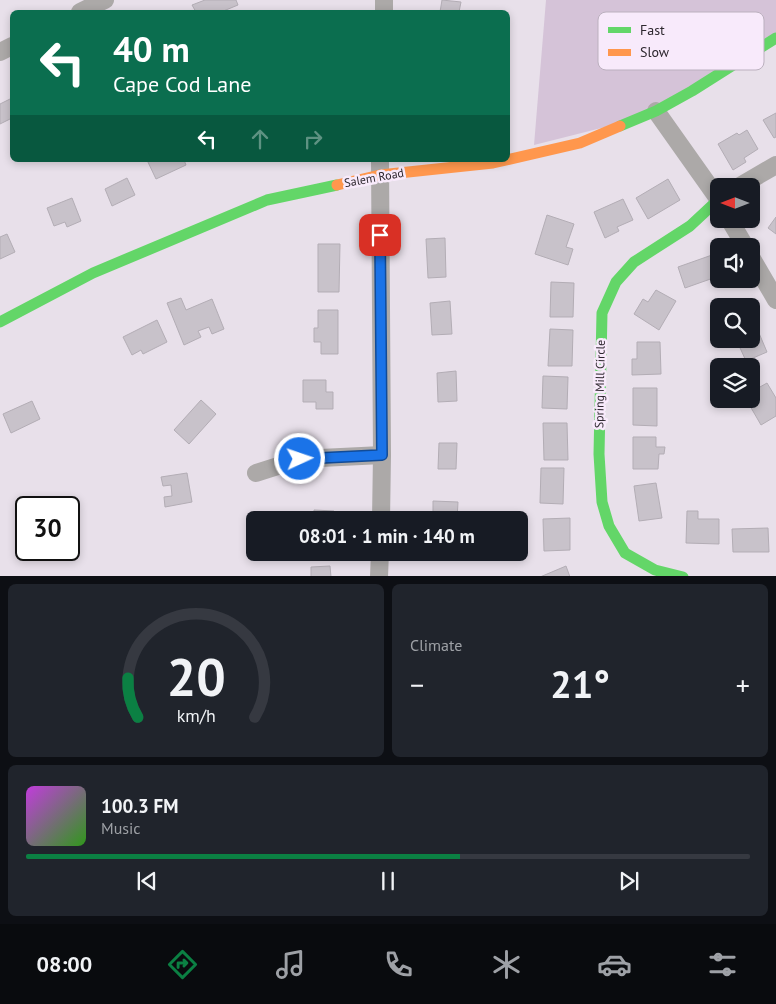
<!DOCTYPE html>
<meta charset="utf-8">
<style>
:root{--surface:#171b24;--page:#20242c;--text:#f1f3f6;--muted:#9ea1a6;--line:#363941;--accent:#0b8043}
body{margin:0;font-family:"PT Sans",sans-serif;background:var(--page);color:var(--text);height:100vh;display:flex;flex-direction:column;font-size:19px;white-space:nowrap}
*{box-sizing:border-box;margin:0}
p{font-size:16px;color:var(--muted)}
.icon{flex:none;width:28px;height:28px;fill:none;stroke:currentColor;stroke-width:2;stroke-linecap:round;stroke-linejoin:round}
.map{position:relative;height:576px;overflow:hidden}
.sheet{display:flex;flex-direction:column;gap:8px;padding:8px;background:#0d0f14;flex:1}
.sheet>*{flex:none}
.banner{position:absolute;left:10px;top:10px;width:500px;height:152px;border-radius:8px;box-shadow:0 2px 8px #0003;background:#0b6e4f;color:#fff;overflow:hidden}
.needle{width:32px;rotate:270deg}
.buttons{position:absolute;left:710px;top:178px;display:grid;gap:10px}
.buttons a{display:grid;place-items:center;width:50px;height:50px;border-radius:8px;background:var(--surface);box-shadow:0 2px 8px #0003;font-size:25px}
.speed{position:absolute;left:15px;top:496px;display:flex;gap:10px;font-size:25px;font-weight:700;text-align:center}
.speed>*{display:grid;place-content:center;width:65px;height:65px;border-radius:50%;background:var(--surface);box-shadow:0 2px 8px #0003;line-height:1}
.speed .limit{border:2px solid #111;border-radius:8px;background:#fff;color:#111}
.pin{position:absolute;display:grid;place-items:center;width:42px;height:42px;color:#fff;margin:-21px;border-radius:10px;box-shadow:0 2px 8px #0006}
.me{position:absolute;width:55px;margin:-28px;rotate:87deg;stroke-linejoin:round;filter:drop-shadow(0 0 4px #0008)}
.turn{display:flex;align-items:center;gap:18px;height:105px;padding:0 20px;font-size:22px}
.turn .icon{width:65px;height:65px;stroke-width:2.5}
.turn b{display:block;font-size:35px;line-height:42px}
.lanes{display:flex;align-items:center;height:48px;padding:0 20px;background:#0003;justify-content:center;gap:25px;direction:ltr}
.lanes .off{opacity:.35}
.big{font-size:38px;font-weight:700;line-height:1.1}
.sheet .card{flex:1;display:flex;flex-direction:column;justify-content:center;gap:8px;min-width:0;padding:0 18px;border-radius:8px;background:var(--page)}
.sheet .dial{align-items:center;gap:0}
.dial svg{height:130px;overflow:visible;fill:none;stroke:var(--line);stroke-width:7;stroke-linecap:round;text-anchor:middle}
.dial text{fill:var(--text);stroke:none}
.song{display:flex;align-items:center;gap:15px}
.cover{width:60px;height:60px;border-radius:8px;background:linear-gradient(135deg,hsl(290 70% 55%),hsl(110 70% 35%))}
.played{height:5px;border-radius:2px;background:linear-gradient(90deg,var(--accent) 60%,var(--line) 60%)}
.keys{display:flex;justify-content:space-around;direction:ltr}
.heat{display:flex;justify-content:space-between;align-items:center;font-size:28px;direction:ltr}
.sheet .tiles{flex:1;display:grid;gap:8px;grid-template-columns:1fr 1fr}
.card:last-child{grid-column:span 2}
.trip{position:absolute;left:246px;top:511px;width:282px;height:50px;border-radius:8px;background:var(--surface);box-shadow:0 2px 8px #0003;font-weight:700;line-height:50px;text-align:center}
.menu{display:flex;height:80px;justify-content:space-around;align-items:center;background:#090b0e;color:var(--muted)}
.menu .icon{width:35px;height:35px}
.menu .current{color:var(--accent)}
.menu b{font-size:22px;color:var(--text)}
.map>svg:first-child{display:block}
.green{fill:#d5c3d8}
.building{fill:#c8c2ca;stroke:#b3adb5}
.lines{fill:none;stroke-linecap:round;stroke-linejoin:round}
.street{stroke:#aca9a8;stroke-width:18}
.fast{stroke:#63d668;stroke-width:11}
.slow{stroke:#ff974d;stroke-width:11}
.route-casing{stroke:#114b97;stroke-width:12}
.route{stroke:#1a73e8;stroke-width:9}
.labels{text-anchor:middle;stroke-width:5;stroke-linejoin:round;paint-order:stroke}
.street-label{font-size:12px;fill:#2d272e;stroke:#f8eafb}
.key{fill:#f8eafb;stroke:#bbb0be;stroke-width:1}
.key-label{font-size:14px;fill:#2d272e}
</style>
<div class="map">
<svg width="776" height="577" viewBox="0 0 776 577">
<rect width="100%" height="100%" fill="#e8e0ea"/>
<path class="green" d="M546,0H776V37L633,120L534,145Z"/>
<g class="building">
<path d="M205,0H236L238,5L221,12H196L192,5Z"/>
<path d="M442,0L461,2L459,12H440Z"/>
<path d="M12,98V118L0,124V104Z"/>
<path d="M776,113V137L774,138L763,120Z"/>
<path d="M747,130L758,149L744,158L746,162L733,170L718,144L737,133L739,135Z"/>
<path d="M147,160H184L186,165L156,179Z"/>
<path d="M127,178L135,195L112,206L105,189Z"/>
<path d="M668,179L680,200L648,219L636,198Z"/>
<path d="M72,198L81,221L67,227L65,222L54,226L47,208Z"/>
<path d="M623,199L633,220L617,227L619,231L605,238L594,212Z"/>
<path d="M547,215L574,224L566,247L573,249L568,265L535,254Z"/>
<path d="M776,217V234L768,228Z"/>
<path d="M7,234L15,252L0,259V237Z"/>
<path d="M445,238L446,277L428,278L426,239Z"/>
<path d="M318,244H340L339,292H318Z"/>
<path d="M712,255L719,276L685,288L678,267Z"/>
<path d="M551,282L574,283L573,317H550Z"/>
<path d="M656,290L676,301L659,330L634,314L643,299L648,302Z"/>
<path d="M181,298L186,310L212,299L224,329L212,334L209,327L198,331L201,337L184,345L167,303Z"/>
<path d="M450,301L452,334L432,335L430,303Z"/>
<path d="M318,310H338V354H321V342H314V328H318Z"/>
<path d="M753,319L767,352L746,361L736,339H751V320Z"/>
<path d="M157,320L167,342L143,354L141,350L132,355L123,337Z"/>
<path d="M550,329L573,330L572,366H548Z"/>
<path d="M637,342H660L661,374L632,375V359H637Z"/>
<path d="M456,371L457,401L438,402L437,373Z"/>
<path d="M543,376L568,377L567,409L542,408Z"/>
<path d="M303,380H326V392H333V409H316V402H303Z"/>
<path d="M767,383L776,398V416L761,425L746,399H751V392Z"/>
<path d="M633,388H657V426L633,425Z"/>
<path d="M201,400L216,414L189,444L174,430Z"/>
<path d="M32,401L40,419L11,433L3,414Z"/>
<path d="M543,423H567L568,460H544Z"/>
<path d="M633,437H656V447H665L664,454H659L658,469H633Z"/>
<path d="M439,443H457L456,469H438Z"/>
<path d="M541,468H564L563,504L540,503Z"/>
<path d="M187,473L192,502L165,507L164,497L172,496L171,485L163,486L161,477Z"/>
<path d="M656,483L662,518L639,521L634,486Z"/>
<path d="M433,501L458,502L457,520H433Z"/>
<path d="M314,510L334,511V520H314Z"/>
<path d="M687,511H698V519H719V544L686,543Z"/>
<path d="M570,518V550L544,551L543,519Z"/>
<path d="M768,528L769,552H733L732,529Z"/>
<path d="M330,566L331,577H311V567Z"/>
<path d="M566,566L570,577H540Z"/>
</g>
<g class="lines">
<g class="street">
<path d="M80,12L105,0"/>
<path d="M384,12V0"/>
<path d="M0,52L12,46"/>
<path d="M656,111L719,200"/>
<path d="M380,160L382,455L381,520"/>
<path d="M740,186L776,165"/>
<path d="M729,219L745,246"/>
<path d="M751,257L776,300"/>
<path d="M256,473L300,459L382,455"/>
<path d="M379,577L380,552"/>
</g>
<g class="fast">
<path d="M620,126L656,111L692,91L776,38"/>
<path d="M0,322L93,273L267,200L337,185"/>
<path d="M683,577L655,570L625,553L609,526L602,502L599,454L602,313L616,282L634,262L690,226L719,199"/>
</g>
<path class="slow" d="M337,185L380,175L493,163L580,143L620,126"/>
</g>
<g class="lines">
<defs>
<path id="route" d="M300,459L382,455L380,235"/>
</defs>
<use href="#route" class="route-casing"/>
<use href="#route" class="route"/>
</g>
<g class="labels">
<g class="street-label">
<text transform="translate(374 178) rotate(-10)" y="4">Salem Road</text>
<text transform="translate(600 384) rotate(-89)" y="4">Spring Mill Circle</text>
</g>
</g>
<rect x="598" y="12" width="166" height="58" rx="8" class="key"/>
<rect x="608" y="27" width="23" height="6" fill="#63d668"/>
<rect x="608" y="49" width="23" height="7" fill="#ff974d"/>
<g class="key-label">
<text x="640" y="35">Fast</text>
<text x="640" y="57">Slow</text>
</g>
</svg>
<div class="buttons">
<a><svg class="needle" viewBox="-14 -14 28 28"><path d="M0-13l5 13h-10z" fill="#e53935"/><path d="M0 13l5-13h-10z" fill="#9ea1a6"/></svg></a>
<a><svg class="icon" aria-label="sound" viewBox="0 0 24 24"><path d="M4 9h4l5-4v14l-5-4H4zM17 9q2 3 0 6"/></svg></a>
<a><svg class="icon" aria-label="search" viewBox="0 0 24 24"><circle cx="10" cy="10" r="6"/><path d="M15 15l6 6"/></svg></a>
<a><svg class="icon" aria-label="layers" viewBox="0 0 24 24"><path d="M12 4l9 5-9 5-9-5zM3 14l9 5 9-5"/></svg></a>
</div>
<div class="speed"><div class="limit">30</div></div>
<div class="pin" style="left:380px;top:235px;background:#d93025"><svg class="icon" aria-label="arrive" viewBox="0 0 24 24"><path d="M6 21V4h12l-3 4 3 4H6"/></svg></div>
<svg class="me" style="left:300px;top:459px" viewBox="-20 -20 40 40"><circle r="17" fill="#1a73e8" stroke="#fff" stroke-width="3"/><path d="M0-11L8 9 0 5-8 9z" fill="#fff"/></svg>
<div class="trip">08:01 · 1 min · 140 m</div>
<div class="banner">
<div class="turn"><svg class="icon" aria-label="left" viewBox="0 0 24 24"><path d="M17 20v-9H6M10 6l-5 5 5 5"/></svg><div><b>40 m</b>Cape Cod Lane</div></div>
<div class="lanes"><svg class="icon" aria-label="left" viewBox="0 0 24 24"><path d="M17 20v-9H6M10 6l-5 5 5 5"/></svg><svg class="icon off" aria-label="ahead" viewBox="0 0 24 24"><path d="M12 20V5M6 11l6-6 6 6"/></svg><svg class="icon off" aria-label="right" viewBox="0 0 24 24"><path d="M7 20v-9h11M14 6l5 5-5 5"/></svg></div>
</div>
</div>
<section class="sheet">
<div class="tiles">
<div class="card dial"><svg viewBox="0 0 100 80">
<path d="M14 69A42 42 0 1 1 86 69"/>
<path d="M14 69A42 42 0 0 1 8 45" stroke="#0b8043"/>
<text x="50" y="56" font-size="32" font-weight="700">20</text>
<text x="50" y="72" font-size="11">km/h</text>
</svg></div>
<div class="card"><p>Climate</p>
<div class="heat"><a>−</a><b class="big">21°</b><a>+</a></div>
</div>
<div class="card">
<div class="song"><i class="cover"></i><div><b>100.3 FM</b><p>Music</p></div></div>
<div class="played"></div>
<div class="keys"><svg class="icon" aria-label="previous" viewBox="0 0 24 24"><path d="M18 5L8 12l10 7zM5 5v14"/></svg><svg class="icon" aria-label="pause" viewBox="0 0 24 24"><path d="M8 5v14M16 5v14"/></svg><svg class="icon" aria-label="next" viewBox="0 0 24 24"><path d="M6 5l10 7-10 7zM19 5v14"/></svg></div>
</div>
</div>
</section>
<nav class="menu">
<b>08:00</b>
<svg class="icon current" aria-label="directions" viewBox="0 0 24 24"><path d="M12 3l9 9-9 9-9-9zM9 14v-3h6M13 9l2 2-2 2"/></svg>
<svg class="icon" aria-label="music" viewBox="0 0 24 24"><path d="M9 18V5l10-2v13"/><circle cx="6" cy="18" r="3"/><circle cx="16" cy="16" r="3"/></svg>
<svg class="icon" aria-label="phone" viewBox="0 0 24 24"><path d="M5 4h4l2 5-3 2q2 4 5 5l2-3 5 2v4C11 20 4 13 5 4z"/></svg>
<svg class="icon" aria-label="climate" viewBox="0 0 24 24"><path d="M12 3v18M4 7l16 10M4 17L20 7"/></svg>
<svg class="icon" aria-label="car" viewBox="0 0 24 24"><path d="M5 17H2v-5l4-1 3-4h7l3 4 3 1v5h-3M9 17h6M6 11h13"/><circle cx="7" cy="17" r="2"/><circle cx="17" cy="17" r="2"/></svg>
<svg class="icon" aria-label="filters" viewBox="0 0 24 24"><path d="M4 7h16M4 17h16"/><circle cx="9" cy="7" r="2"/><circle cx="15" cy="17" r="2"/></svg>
</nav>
